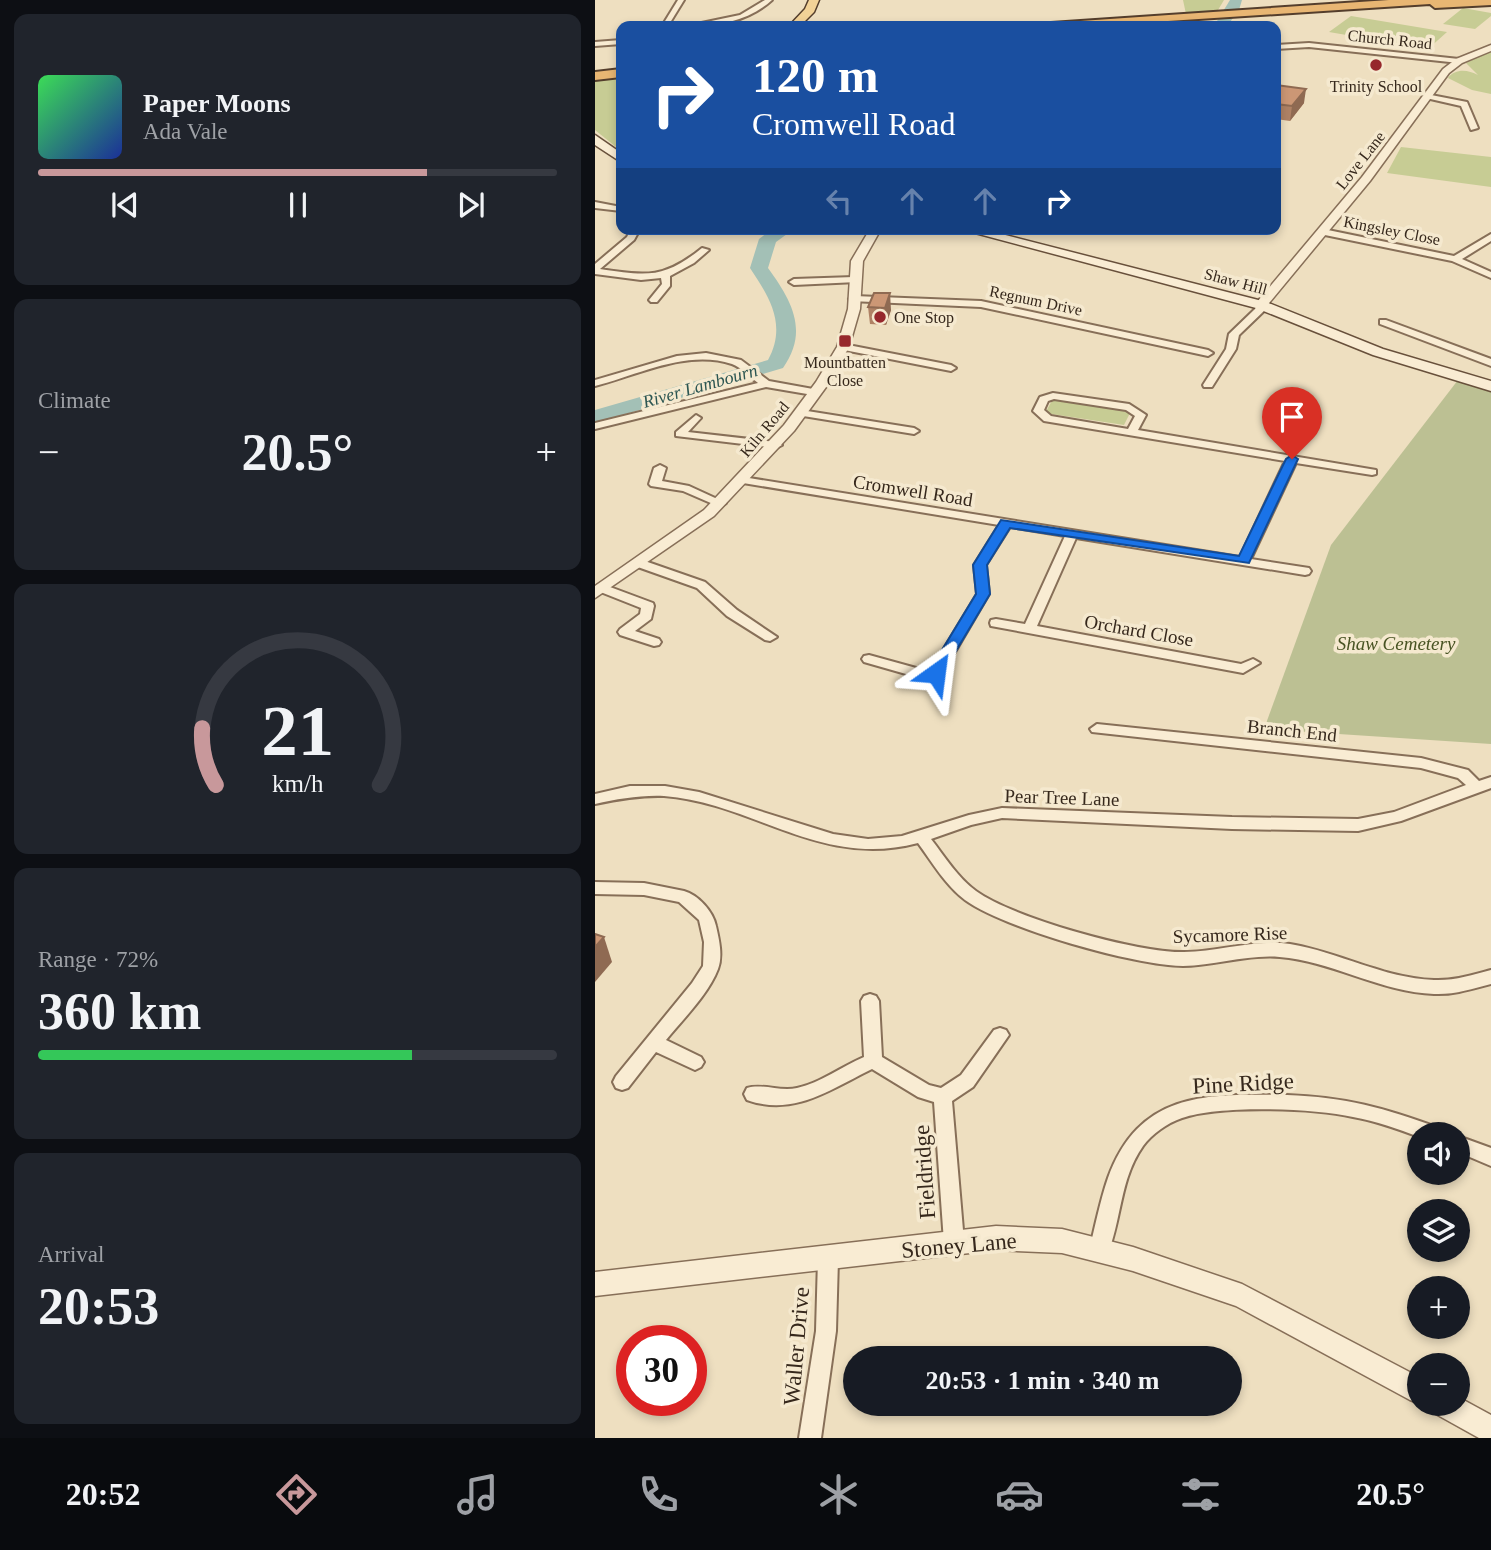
<!DOCTYPE html>
<meta charset="utf-8">
<style>
:root{--surface:#171b24;--page:#20242c;--text:#f1f3f6;--muted:#9ea1a6;--line:#363941;--accent:#c8989b}
body{margin:0;font-family:Georgia,serif;background:var(--page);color:var(--text);height:100vh;display:flex;flex-direction:column;font-size:26px;white-space:nowrap}
*{box-sizing:border-box;margin:0}
p{font-size:23px;color:var(--muted)}
.icon{flex:none;width:38px;height:38px;fill:none;stroke:currentColor;stroke-width:2;stroke-linecap:round;stroke-linejoin:round}
.map{position:relative;flex:1;overflow:hidden}
.panel{display:flex;flex-direction:column;gap:14px;padding:14px;background:#0d0f14;width:595px}
.panel>*{flex:none}
.hud{position:absolute;left:21px;top:21px;width:665px;height:214px;border-radius:14px;box-shadow:0 4px 10px #0003;background:#1a4fa0;color:#fff;overflow:hidden}
.tools{position:absolute;left:812px;top:1122px;display:grid;gap:14px}
.tools a{display:grid;place-items:center;width:63px;height:63px;border-radius:50%;background:var(--surface);box-shadow:0 4px 10px #0003;font-size:35px}
.speed{position:absolute;left:21px;top:1325px;display:flex;gap:14px;font-size:35px;font-weight:700;text-align:center}
.speed>*{display:grid;place-content:center;width:91px;height:91px;border-radius:50%;background:var(--surface);box-shadow:0 4px 10px #0003;line-height:1}
.speed .limit{border:10px solid #d22;background:#fff;color:#111}
.pin{position:absolute;display:grid;place-items:center;width:60px;height:60px;color:#fff;margin:-72px -30px;border-radius:50% 50% 50% 0;rotate:-45deg;box-shadow:0 0 7px #0007}
.pin .icon{rotate:45deg}
.me{position:absolute;width:77px;margin:-38px;rotate:31deg;stroke-linejoin:round;filter:drop-shadow(0 0 5px #0008)}
.turn{display:flex;align-items:center;gap:24px;height:147px;padding:0 21px;font-size:32px}
.turn .icon{width:91px;height:91px;stroke-width:2.5}
.turn b{display:block;font-size:49px;line-height:60px}
.lanes{display:flex;align-items:center;height:66px;padding:0 21px;background:#0003;justify-content:center;gap:35px;direction:ltr}
.lanes .off{opacity:.35}
.big{font-size:52px;font-weight:700;line-height:1.1}
.panel .card{flex:1;display:flex;flex-direction:column;justify-content:center;gap:10px;min-width:0;padding:0 24px;border-radius:14px;background:var(--page)}
.panel .dial{align-items:center;gap:0}
.dial svg{height:182px;overflow:visible;fill:none;stroke:var(--line);stroke-width:7;stroke-linecap:round;text-anchor:middle}
.dial text{fill:var(--text);stroke:none}
.song{display:flex;align-items:center;gap:21px}
.cover{width:84px;height:84px;border-radius:10px;background:linear-gradient(135deg,hsl(130 70% 55%),hsl(230 70% 35%))}
.played{height:7px;border-radius:4px;background:linear-gradient(90deg,var(--accent) 75%,var(--line) 75%)}
.keys{display:flex;justify-content:space-around;direction:ltr}
.heat{display:flex;justify-content:space-between;align-items:center;font-size:38px;direction:ltr}
.charge{height:10px;border-radius:5px;background:linear-gradient(90deg,#34c759 72%,var(--line) 0)}
.trip{position:absolute;left:248px;top:1346px;width:399px;height:70px;border-radius:35px;background:var(--surface);box-shadow:0 4px 10px #0003;font-weight:700;line-height:70px;text-align:center}
.tab-bar{display:flex;height:112px;justify-content:space-around;align-items:center;background:#090b0e;color:var(--muted)}
.tab-bar .icon{width:49px;height:49px}
.tab-bar .current{color:var(--accent)}
.tab-bar b{font-size:32px;color:var(--text)}
main{display:flex;flex:1;min-height:0}
.map>svg:first-child{display:block}
.green{fill:#c7cc94}
.cemetery{fill:#bcc093}
.lines{fill:none;stroke-linecap:round;stroke-linejoin:round}
.stream{stroke:#6a8d84;stroke-width:2.5}
.river{fill:#a3c0b6;fill-rule:evenodd}
.minor-casing{stroke:#876f58;stroke-width:4}
.tertiary-casing{stroke:#876f58;stroke-width:3}
.secondary-casing{stroke:#68503b;stroke-width:3}
.primary-casing{stroke:#543e2c;stroke-width:3}
.trunk-casing{stroke:#543e2c;stroke-width:4}
.minor{fill:#f9ecd3;fill-rule:evenodd}
.tertiary{fill:#f9ecd3;fill-rule:evenodd}
.secondary{fill:#f9ecd3;fill-rule:evenodd}
.primary{fill:#f2d297;fill-rule:evenodd}
.trunk{fill:#e8b673;fill-rule:evenodd}
.wall{fill:#af8265}
.shaded-wall{fill:#8f6a52}
.building{fill:#cc9775;stroke:#8f6a52;stroke-width:2}
.route{fill:#1a73e8;stroke:#114b97;stroke-width:2}
.poi-dot{fill:#96282c;stroke:#f5e9cf;stroke-width:2.5}
.labels{text-anchor:middle;stroke-width:7;stroke-linejoin:round;paint-order:stroke}
.far-street-label{font-size:16px;fill:#36281c;stroke:#f5e9cf}
.far-poi-label{font-size:16px;fill:#36281c;stroke:#f5e9cf}
.far-water-label{font-size:18px;font-style:italic;fill:#2c5652;stroke:#f5e9cf}
.street-label{font-size:19px;fill:#36281c;stroke:#f5e9cf}
.park-label{font-size:19px;font-style:italic;fill:#485323;stroke:#f5e9cf}
.near-street-label{font-size:23px;fill:#36281c;stroke:#f5e9cf}
</style>
<main>
<section class="panel">
<div class="card">
<div class="song"><i class="cover"></i><div><b>Paper Moons</b><p>Ada Vale</p></div></div>
<div class="played"></div>
<div class="keys"><svg class="icon" aria-label="previous" viewBox="0 0 24 24"><path d="M18 5L8 12l10 7zM5 5v14"/></svg><svg class="icon" aria-label="pause" viewBox="0 0 24 24"><path d="M8 5v14M16 5v14"/></svg><svg class="icon" aria-label="next" viewBox="0 0 24 24"><path d="M6 5l10 7-10 7zM19 5v14"/></svg></div>
</div>
<div class="card"><p>Climate</p>
<div class="heat"><a>−</a><b class="big">20.5°</b><a>+</a></div>
</div>
<div class="card dial"><svg viewBox="0 0 100 80">
<path d="M14 69A42 42 0 1 1 86 69"/>
<path d="M14 69A42 42 0 0 1 8 44" stroke="#c8989b"/>
<text x="50" y="56" font-size="32" font-weight="700">21</text>
<text x="50" y="72" font-size="11">km/h</text>
</svg></div>
<div class="card"><p>Range · 72%</p><b class="big">360 km</b><div class="charge"></div></div>
<div class="card"><p>Arrival</p><b class="big">20:53</b></div>
</section>
<div class="map">
<svg width="896" height="1438" viewBox="0 0 896 1438">
<rect width="100%" height="100%" fill="#eedfc0"/>
<g class="green">
<path d="M588,0H629L623,10L591,14Z"/>
<path d="M868,8L896,13V16L880,29L848,24Z"/>
<path d="M756,16L852,32L833,49L734,32Z"/>
<path d="M896,51V94L877,90L853,78C861,68 873,70 883,75L871,63Z"/>
<path d="M26,76V151L0,130V80Z"/>
<path d="M806,147L896,157V187L792,173Z"/>
<path d="M458,399L536,411L529,425L450,413Z"/>
</g>
<path class="cemetery" d="M863,380L896,390V744L669,729L736,545Z"/>
<g class="lines">
<path class="stream" d="M586,26L598,23"/>
<g class="river">
<path d="M635,0H647L644,10L632,26H619Z"/>
<path d="M177,229H199L181,242L173,268C197,301 214,331 188,368L0,423V410L173,360C192,325 175,298 155,268L164,239Z"/>
</g>
<defs>
<g id="minor">
<path d="M83,0H89L73,26H67Z"/>
<path d="M170,0H177C154,21 122,27 92,26L145,15Z"/>
<path d="M26,40V44L0,46V42Z"/>
<path d="M714,43L864,59L867,61L864,63L714,47L681,49V45Z"/>
<path d="M831,94L872,102L883,128L876,130L866,106L831,98Z"/>
<path d="M0,202L26,207V211L0,208Z"/>
<path d="M36,229H45L39,240L5,269C52,276 69,279 107,248L114,250L99,263L75,276V286L62,302H56L54,300L67,284L66,278L46,280L0,274V264L32,237Z"/>
<path d="M728,229L859,256L896,234V241L867,259L896,272V278L857,261L725,234V230Z"/>
<path d="M259,277L264,280L262,282L199,285L194,282L199,279Z"/>
<path d="M259,296L386,301L613,350L618,353L613,356L386,307L256,301L254,299Z"/>
<path d="M663,303H669L670,310L644,335L641,349L617,387H609L608,385L631,349L634,334L660,309Z"/>
<path d="M785,320H791L896,359V366L785,324Z"/>
<path d="M248,344L356,365L361,368L356,371L244,349L243,347Z"/>
<path d="M111,353L146,360L174,381L218,389L223,392L218,395L171,387L0,429V423L163,383C155,377 146,367 137,364C92,349 43,375 0,386V380L82,356Z"/>
<path d="M458,393L534,404L551,415L543,430L781,470V474L777,475L701,463L656,559L714,568L716,571L714,574L710,575L481,538L442,626L646,664L658,659L665,663L648,673L396,626L395,623L396,620L401,619L430,624L470,536L415,527L391,565L394,594L346,676L332,680L269,662L267,659L269,656L274,655L332,671L336,670L382,594L379,565L404,525L148,483L142,480L148,477L645,557L690,461L449,421L438,411L445,397ZM459,399L531,410L540,416L533,429L456,416L449,410L453,401Z"/>
<path d="M206,410L319,428L324,431L319,434L202,415V411Z"/>
<path d="M101,415L106,418L93,432L181,442L187,445L181,448L81,436V432Z"/>
<path d="M65,465L71,468L67,481L94,486L131,503L125,507L88,491L56,486L54,484L59,468Z"/>
<path d="M44,559L110,582L142,610L182,637L175,641L170,640L132,616L102,588L40,566L38,563Z"/>
<path d="M7,584L58,603L59,606L56,619L40,631L64,639L66,642L64,645L59,646L25,635L23,632L25,629L45,614L46,608L3,591L1,588L3,585Z"/>
<path d="M502,724L826,758L873,770L884,781L896,777V788L806,821L763,831L637,829L407,818L376,825L336,839C350,857 363,878 381,891C418,918 543,953 589,952C624,952 659,939 695,944C744,952 788,978 839,980C858,981 877,975 896,970V984C877,989 858,995 839,994C788,992 744,965 694,958C659,952 624,965 588,966C541,966 408,928 370,900C351,886 337,862 323,843C226,869 159,803 69,796C45,795 23,799 0,804V794L35,786H70L104,792L238,834L273,839L307,836L374,815L407,808L637,817L763,819L799,812L871,785L863,778L826,768L497,732L495,729Z"/>
<path d="M0,882L49,883L89,891C103,895 118,911 121,926C124,939 128,956 123,969C113,995 88,1019 71,1040L106,1057L109,1062L106,1067L100,1070L61,1052L33,1088L27,1090L21,1088L18,1082L21,1076L97,983L108,966L109,942L104,920L84,902L49,895L0,894Z"/>
<path d="M275,994L281,996L284,1001L287,1057L334,1085L346,1088L366,1075L399,1030L405,1028L411,1030L414,1035L378,1087L357,1101L369,1242L366,1249L359,1251L352,1249L349,1242L339,1102L323,1097L277,1069C236,1089 199,1117 152,1100L149,1094L152,1088C167,1083 185,1092 202,1088C226,1083 247,1066 269,1057L266,1001L269,996Z"/>
<path d="M692,1095C750,1097 790,1108 844,1128L846,1134H824V1137C803,1129 781,1121 758,1117C717,1108 625,1105 587,1118C572,1123 557,1134 548,1146C524,1180 527,1221 511,1258L504,1260L497,1258L494,1251C500,1227 505,1201 513,1178C545,1090 613,1094 692,1095Z"/>
<path d="M863,1136L896,1148V1166L863,1152Z"/>
<path d="M233,1249L240,1252L243,1259L241,1331L226,1438H204L221,1331L223,1259L226,1252Z"/>
</g>
<g id="tertiary">
<path d="M896,45V51L867,63L854,73L775,181L670,308H662V302L767,177L848,69L861,59Z"/>
<path d="M275,229H286L268,261L265,309L254,347L234,383L199,431L119,516L0,598V586L109,510L189,425L221,382L242,347L253,309L256,261Z"/>
<path d="M401,1226L467,1229L538,1247L647,1284L824,1377L826,1404L815,1400L641,1306L538,1271L467,1253L401,1250L0,1296V1272Z"/>
<path d="M863,1397L896,1415V1438H884L839,1413L835,1404H863Z"/>
</g>
<g id="secondary">
<path d="M0,135L26,153V162L0,145Z"/>
<path d="M365,229H387L671,302L788,349L896,381V391L778,355L661,308Z"/>
</g>
<path id="primary" d="M214,0H224L219,12L205,26H194L210,9Z"/>
<g id="trunk">
<path d="M794,0H896V5L840,8L835,4L496,26H450L456,23Z"/>
<path d="M26,69V77L0,80V72Z"/>
</g>
</defs>
<use href="#minor" class="minor-casing"/>
<use href="#tertiary" class="tertiary-casing"/>
<use href="#secondary" class="secondary-casing"/>
<use href="#primary" class="primary-casing"/>
<use href="#trunk" class="trunk-casing"/>
<use href="#minor" class="minor"/>
<use href="#tertiary" class="tertiary"/>
<use href="#secondary" class="secondary"/>
<use href="#primary" class="primary"/>
<use href="#trunk" class="trunk"/>
</g>
<g class="wall">
<path d="M681,85L709,103L695,121L681,119Z"/>
<path d="M279,293L296,310L291,325L275,324L273,307Z"/>
</g>
<g class="shaded-wall">
<path d="M711,89L709,103L695,121L697,106Z"/>
<path d="M295,293L296,310L291,325L290,308Z"/>
<path d="M9,937L17,962L0,982V947Z"/>
</g>
<g class="building">
<path d="M681,85L711,89L697,106L681,104Z"/>
<path d="M279,293H295L290,308L273,307Z"/>
<path d="M0,934L9,937L0,947Z"/>
</g>
<path class="route" d="M697,455L703,459L654,563L415,528L392,565L395,594L346,676H335L333,673L381,594L378,565L406,520L644,556L691,459Z"/>
<g class="poi-dot">
<circle cx="781" cy="65" r="7"/>
<circle cx="285" cy="317" r="7"/>
<rect x="243" y="334" width="14" height="14" rx="3.5"/>
</g>
<g class="labels">
<g class="far-street-label">
<text transform="translate(795 39) rotate(6)" y="6">Church Road</text>
<text transform="translate(765 160) rotate(-52)" y="6">Love Lane</text>
<text transform="translate(797 230) rotate(11)" y="6">Kingsley Close</text>
<text transform="translate(641 281) rotate(15)" y="6">Shaw Hill</text>
<text transform="translate(441 300) rotate(12)" y="6">Regnum Drive</text>
<text transform="translate(169 429) rotate(-50)" y="6">Kiln Road</text>
</g>
<g class="far-poi-label">
<text x="781" y="92">Trinity School</text>
<text x="299" y="323" text-anchor="start">One Stop</text>
<text x="250" y="368">Mountbatten<tspan x="250" dy="18">Close</tspan></text>
</g>
<g class="far-water-label">
<text transform="translate(105 386) rotate(-16)" y="6">River Lambourn</text>
</g>
<g class="street-label">
<text transform="translate(318 490) rotate(9)" y="7">Cromwell Road</text>
<text transform="translate(544 630) rotate(10)" y="7">Orchard Close</text>
<text transform="translate(697 730) rotate(6)" y="7">Branch End</text>
<text transform="translate(467 797) rotate(2)" y="7">Pear Tree Lane</text>
<text transform="translate(635 934) rotate(-2)" y="7">Sycamore Rise</text>
</g>
<g class="park-label">
<text x="801" y="650">Shaw Cemetery</text>
</g>
<g class="near-street-label">
<text transform="translate(648 1083) rotate(-3)" y="8">Pine Ridge</text>
<text transform="translate(329 1172) rotate(-94)" y="8">Fieldridge</text>
<text transform="translate(364 1245) rotate(-5)" y="8">Stoney Lane</text>
<text transform="translate(201 1346) rotate(-85)" y="8">Waller Drive</text>
</g>
</g>
</svg>
<div class="tools">
<a><svg class="icon" aria-label="sound" viewBox="0 0 24 24"><path d="M4 9h4l5-4v14l-5-4H4zM17 9q2 3 0 6"/></svg></a>
<a><svg class="icon" aria-label="layers" viewBox="0 0 24 24"><path d="M12 4l9 5-9 5-9-5zM3 14l9 5 9-5"/></svg></a>
<a>+</a>
<a>−</a>
</div>
<div class="speed"><div class="limit">30</div></div>
<div class="pin" style="left:697px;top:459px;background:#d93025"><svg class="icon" aria-label="arrive" viewBox="0 0 24 24"><path d="M6 21V4h12l-3 4 3 4H6"/></svg></div>
<svg class="me" style="left:341px;top:673px" viewBox="-20 -20 40 40"><path d="M0-17L14 15 0 8-14 15z" fill="#1a73e8" stroke="#fff" stroke-width="4"/></svg>
<div class="trip">20:53 · 1 min · 340 m</div>
<div class="hud">
<div class="turn"><svg class="icon" aria-label="right" viewBox="0 0 24 24"><path d="M7 20v-9h11M14 6l5 5-5 5"/></svg><div><b>120 m</b>Cromwell Road</div></div>
<div class="lanes"><svg class="icon off" aria-label="left" viewBox="0 0 24 24"><path d="M17 20v-9H6M10 6l-5 5 5 5"/></svg><svg class="icon off" aria-label="ahead" viewBox="0 0 24 24"><path d="M12 20V5M6 11l6-6 6 6"/></svg><svg class="icon off" aria-label="ahead" viewBox="0 0 24 24"><path d="M12 20V5M6 11l6-6 6 6"/></svg><svg class="icon" aria-label="right" viewBox="0 0 24 24"><path d="M7 20v-9h11M14 6l5 5-5 5"/></svg></div>
</div>
</div>
</main>
<nav class="tab-bar">
<b>20:52</b>
<svg class="icon current" aria-label="directions" viewBox="0 0 24 24"><path d="M12 3l9 9-9 9-9-9zM9 14v-3h6M13 9l2 2-2 2"/></svg>
<svg class="icon" aria-label="music" viewBox="0 0 24 24"><path d="M9 18V5l10-2v13"/><circle cx="6" cy="18" r="3"/><circle cx="16" cy="16" r="3"/></svg>
<svg class="icon" aria-label="phone" viewBox="0 0 24 24"><path d="M5 4h4l2 5-3 2q2 4 5 5l2-3 5 2v4C11 20 4 13 5 4z"/></svg>
<svg class="icon" aria-label="climate" viewBox="0 0 24 24"><path d="M12 3v18M4 7l16 10M4 17L20 7"/></svg>
<svg class="icon" aria-label="car" viewBox="0 0 24 24"><path d="M5 17H2v-5l4-1 3-4h7l3 4 3 1v5h-3M9 17h6M6 11h13"/><circle cx="7" cy="17" r="2"/><circle cx="17" cy="17" r="2"/></svg>
<svg class="icon" aria-label="filters" viewBox="0 0 24 24"><path d="M4 7h16M4 17h16"/><circle cx="9" cy="7" r="2"/><circle cx="15" cy="17" r="2"/></svg>
<b>20.5°</b>
</nav>
